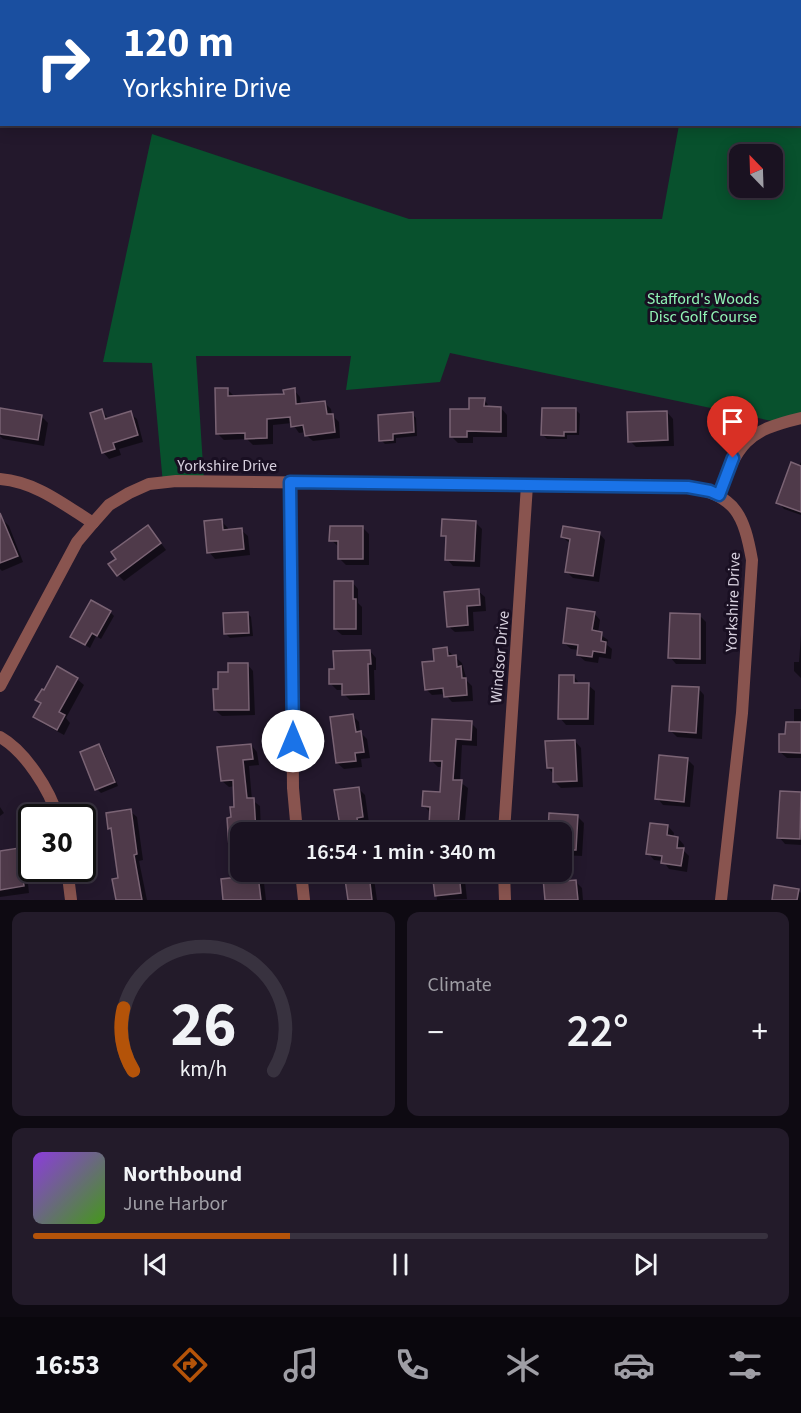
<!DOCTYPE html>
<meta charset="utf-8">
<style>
:root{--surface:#1a1221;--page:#231b2a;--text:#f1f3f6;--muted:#9f9ea5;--line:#38323f;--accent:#b45309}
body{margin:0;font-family:"Source Sans 3",sans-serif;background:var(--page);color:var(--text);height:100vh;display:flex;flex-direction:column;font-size:22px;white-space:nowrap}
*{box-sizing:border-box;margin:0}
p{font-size:20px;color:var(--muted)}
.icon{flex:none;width:33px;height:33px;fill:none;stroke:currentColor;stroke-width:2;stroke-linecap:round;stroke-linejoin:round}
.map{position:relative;height:900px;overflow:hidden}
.drawer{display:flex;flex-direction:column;gap:12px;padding:12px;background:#0e0a12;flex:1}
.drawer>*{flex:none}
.banner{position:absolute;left:0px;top:0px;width:801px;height:126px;box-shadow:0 3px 15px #0003,0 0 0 2px var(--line);background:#1a4fa0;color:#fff;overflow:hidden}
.needle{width:39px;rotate:337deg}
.fabs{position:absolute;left:729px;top:144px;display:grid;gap:12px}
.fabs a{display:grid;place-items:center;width:54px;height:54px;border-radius:12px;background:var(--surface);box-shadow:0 3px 15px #0003,0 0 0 2px var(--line);font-size:30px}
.speed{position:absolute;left:18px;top:804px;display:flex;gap:12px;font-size:30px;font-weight:700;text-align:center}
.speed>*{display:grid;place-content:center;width:78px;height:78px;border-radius:50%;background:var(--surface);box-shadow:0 3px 15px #0003,0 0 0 2px var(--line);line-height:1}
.speed .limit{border:3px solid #111;border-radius:9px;background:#fff;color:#111}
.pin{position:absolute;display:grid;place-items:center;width:51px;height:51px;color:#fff;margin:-62px -26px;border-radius:50% 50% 50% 0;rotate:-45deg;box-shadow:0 0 6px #0007}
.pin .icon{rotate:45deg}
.me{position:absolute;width:66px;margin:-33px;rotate:0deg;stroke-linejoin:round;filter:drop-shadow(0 0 4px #0008)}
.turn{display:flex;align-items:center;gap:21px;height:126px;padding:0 24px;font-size:27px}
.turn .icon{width:78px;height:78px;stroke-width:2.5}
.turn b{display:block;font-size:42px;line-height:51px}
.big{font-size:45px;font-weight:600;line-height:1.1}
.drawer .tile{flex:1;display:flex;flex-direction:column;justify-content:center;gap:9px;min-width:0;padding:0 21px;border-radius:12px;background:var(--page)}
.drawer .dial{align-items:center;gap:0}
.dial svg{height:156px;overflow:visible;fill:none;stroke:var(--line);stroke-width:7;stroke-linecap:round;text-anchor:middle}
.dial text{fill:var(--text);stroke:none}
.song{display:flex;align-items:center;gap:18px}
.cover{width:72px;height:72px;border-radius:9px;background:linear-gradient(135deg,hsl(270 70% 55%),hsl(100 70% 35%))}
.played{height:6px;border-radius:3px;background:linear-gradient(90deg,var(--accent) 35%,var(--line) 35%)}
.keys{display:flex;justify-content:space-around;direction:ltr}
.heat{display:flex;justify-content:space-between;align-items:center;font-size:33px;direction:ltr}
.drawer .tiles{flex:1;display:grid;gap:12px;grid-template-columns:1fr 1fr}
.tile:last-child{grid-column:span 2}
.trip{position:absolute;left:230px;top:822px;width:342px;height:60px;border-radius:12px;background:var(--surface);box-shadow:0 3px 15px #0003,0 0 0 2px var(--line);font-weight:600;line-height:60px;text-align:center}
.dock{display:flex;height:96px;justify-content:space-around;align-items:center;background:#0a070d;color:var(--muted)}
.dock .icon{width:42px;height:42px}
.dock .active{color:var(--accent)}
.dock b{font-size:27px;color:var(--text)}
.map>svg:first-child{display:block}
.green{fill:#08512d;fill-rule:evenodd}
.shadow{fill:#0007}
.building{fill:#4f3a4a;stroke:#7a6374;stroke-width:1.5}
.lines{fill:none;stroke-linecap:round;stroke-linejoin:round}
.minor{stroke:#89544f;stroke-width:12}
.route-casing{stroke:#114b97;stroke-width:15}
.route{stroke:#1a73e8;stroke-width:10}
.labels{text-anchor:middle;stroke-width:6;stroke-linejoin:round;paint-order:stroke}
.park-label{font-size:16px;fill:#91f5b6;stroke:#190f22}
.street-label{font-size:16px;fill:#d7d0de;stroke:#190f22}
</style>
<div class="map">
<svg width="801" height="900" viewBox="0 0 801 900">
<rect width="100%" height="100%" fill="#23182c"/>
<path class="green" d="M701,0H801V414L772,421L450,353L440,382L346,390L351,356H196L204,481L163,484L152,363L103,362L152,134L409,219H662L679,125L800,124V2L701,1ZM740,154H772V188H740Z"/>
<g class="shadow">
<path d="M227,389L234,396H285L294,390L300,397L301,405L325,403L331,409L332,415L339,422L340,438L313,441L306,435V432L299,433L292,423L273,425V444L253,445L247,439L224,440L218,434Z"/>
<path d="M484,399L490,408H501L507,415V437H473V443H458L451,436L470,411Z"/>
<path d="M0,409L41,416L48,423L44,446L3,439L0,436Z"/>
<path d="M576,410L580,414L579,435H567V439H547L543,435Z"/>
<path d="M102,411L109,419L130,413L137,419L143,442L119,449L121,455L109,459L103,452Z"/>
<path d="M667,412L673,419L674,446L636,447L630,441Z"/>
<path d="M412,414L416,418L417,436L396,438V443L385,444L381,440Z"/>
<path d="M801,462V515L784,509L778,502Z"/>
<path d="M2,519L9,526L23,562L2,571L0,569V520Z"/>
<path d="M221,521L228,528V531L241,530L248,536L250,555L215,559L209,552Z"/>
<path d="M475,522L482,529L480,567L453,566L447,559L448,540L443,535Z"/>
<path d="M363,528L369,534V565H346L339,558V547L331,540Z"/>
<path d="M599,533L605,540L599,582L573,578L567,572L571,544L562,537Z"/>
<path d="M154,534L166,550L124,581L118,575V559Z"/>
<path d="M352,582L358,589V603L362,607V635H342L335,629Z"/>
<path d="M478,591L485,597L486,611L473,612L474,631L455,632L448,626Z"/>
<path d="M110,612L114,616L101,639L96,636L90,648L72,637Z"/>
<path d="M247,613L251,617L253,636L230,638L226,634Z"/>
<path d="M594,613L600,620L598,633L608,640L607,645L612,649L611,659L599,657L598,663L585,661L578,655L579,650L571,649L564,643Z"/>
<path d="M699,615L706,622V664H676L670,657Z"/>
<path d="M801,635V678L794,671V662H799Z"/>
<path d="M446,649L462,663L467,681L472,686L473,701L452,702L445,694L432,695L426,689L436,662Z"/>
<path d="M370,651L376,658V670H374L375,700H350L344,694V690H337L331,684Z"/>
<path d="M247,664L253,671L255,715L222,716L215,710L220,690L229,673Z"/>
<path d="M574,676L580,685H588L595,691L594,725H566L560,718Z"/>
<path d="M77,679L84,685L66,718L70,723L64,735L42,723L35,716L42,704L37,700Z"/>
<path d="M698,688L704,695L702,739L677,737L671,731Z"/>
<path d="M794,709H801V758H787L780,752L794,724Z"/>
<path d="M352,715L359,722L360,732L367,739L370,758L361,759L362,767L344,769L337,763Z"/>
<path d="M471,723L477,729V746L462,745L460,782L468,788L464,832L437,831L431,825L430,812L424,806L441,794L443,767H438L431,760Z"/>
<path d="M575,741L581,748L583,787L561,788L555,782L554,774L548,768Z"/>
<path d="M251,745L257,752L259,765L249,766L252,800L260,806L261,832H240V853H236L230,846L233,819L236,809L235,786L229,787L222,781Z"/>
<path d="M99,746L103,750L118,786L101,793L97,789Z"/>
<path d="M688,760L694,766L690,807L663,805L657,798Z"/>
<path d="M358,788L365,795L369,823L363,824V829L342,832L336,791Z"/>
<path d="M781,793L801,794V845L785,844L779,837Z"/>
<path d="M0,807L4,813L0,816Z"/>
<path d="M130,811L137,817L143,860L139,861L147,900H117L120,879L113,832L109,828Z"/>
<path d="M550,815L577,816L584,823L582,856L561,855V832H549Z"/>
<path d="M668,826L674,833L673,838H678L684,845L683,850L689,856L687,872L669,869L663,861L654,860L648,853Z"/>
<path d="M19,849L25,856L29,893L0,897V853Z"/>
<path d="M346,872H373L377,900H349Z"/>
<path d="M434,872H464L467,899L437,900Z"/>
<path d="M257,876L264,883L266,900H225Z"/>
<path d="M562,877L567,882L575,881L582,888L583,900H547Z"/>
<path d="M798,890L801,893V900H774Z"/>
</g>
<g class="building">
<path d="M215,388H228V396L284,394L283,390L295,388L296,404L325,401L327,414H333L335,432L305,436L303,425L291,427L290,417L267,419V438L245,439V433L216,434Z"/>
<path d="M469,398H485L484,406L501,407V432L467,431V437H450V409H469Z"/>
<path d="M0,408L42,415L38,440L0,434Z"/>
<path d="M542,408H576V432H564V436L541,435Z"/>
<path d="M102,409L105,419L131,411L138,435L113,443L115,449L102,453L90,413Z"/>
<path d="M667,411L668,440L628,442L627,412Z"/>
<path d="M413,412L414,432L393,434V440L379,441L378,415Z"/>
<path d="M791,462L801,466V512L776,503Z"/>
<path d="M0,513L18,556L0,563Z"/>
<path d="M222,519L223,530L242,528L244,549L207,553L204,521Z"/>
<path d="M442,519L476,521L474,561L445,560L446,536H441Z"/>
<path d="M148,525L161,543L117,576L108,564L116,559L111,552Z"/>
<path d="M330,526H363V559H338V541H329Z"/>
<path d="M563,526L600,532L593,576L565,572L570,539L561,537Z"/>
<path d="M334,581H353V599H356V629H334Z"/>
<path d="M479,589L480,605L467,606L468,625L447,627L444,592Z"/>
<path d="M91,600L111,611L97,636L92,633L85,645L70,637Z"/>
<path d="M567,608L595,612L592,630L602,632L601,641L606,642L605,653L593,651L592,657L577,655L578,645L563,643Z"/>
<path d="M248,612L249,633L224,634L223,613Z"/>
<path d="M670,613L700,614V659L668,658Z"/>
<path d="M447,647L448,656L456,655L457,667L461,666L462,678H466L467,695L444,697L443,688L425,690L422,662L434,661L433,649Z"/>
<path d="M370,650L371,664H368L369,694L342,695V684H329V669H334L333,651Z"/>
<path d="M228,663H248L249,710H214L213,689H218V672H228Z"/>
<path d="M57,666L78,678L59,712L65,715L57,730L33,717L41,703L35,700L42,689L44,690Z"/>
<path d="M559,675H574V683H589L588,719H558Z"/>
<path d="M672,686L699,687L696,733L669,731Z"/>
<path d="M353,714L356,732L361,731L364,752L355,753L356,761L336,763L330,717Z"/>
<path d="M432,719L472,721L471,740L456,739L453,780H462L458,827L429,825L430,807L422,806L423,791L440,792L442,761H430Z"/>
<path d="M786,722H801V753L779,752V734H785Z"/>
<path d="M575,740L577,781L553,782V768H547L545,741Z"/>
<path d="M99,744L115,782L95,790L80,752Z"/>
<path d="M251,744L253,759L243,760L247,798H254L256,832H240V847H229L227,818L231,817L230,807H234L233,780L221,781L217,747Z"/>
<path d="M659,755L688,758L684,802L655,799Z"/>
<path d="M359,787L363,817L357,818L359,831L341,832L334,790Z"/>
<path d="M780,791L801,792L800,839L777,838Z"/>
<path d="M131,809L137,854L134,855L142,900H116L112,879L118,878L111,828L108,829L106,813Z"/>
<path d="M549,813L578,815L576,850H561V832H548Z"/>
<path d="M650,823L668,825L667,835L678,837L677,848H684L681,866L661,863L662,856L646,854Z"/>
<path d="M19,848L24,886L0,890V851Z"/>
<path d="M344,872H364V875L369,874L372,900H348Z"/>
<path d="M432,872H459L461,893L435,896Z"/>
<path d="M258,875L261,900H223L221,879Z"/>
<path d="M563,876L564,881L576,880L578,900H545L543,878Z"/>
<path d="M774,885L799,889L797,900H772Z"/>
</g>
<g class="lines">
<g class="minor">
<path d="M0,479C36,482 63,504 93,523"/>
<path d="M290,482L293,788L297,832"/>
<path d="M719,495C738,444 745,431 801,418"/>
<path d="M0,686L77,542L93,523L109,505L129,493L149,484L176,481L689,487C736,495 744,516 752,560L742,713L721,900"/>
<path d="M0,737C25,751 50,790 58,818"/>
<path d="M504,832L527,485"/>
<path d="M67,868L71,900"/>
<path d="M301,872L304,900"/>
<path d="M504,872L505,900"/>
</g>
</g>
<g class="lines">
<defs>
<path id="route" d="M293,741L290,482L688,487L710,491L719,495L733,458"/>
</defs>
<use href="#route" class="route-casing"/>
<use href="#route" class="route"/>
</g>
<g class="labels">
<g class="park-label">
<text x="703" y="304">Stafford's Woods<tspan x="703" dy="18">Disc Golf Course</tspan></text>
</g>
<g class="street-label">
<text x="227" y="471">Yorkshire Drive</text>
<text transform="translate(732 602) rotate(-88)" y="6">Yorkshire Drive</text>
<text transform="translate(499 657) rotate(-85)" y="6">Windsor Drive</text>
</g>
</g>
</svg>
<div class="fabs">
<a><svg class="needle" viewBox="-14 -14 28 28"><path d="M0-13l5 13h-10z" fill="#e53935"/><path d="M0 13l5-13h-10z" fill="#9f9ea5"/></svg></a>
</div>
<div class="speed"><div class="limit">30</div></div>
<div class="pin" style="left:733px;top:458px;background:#d93025"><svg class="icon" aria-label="arrive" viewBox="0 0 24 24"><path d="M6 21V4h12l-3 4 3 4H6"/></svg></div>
<svg class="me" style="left:293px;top:741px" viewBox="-20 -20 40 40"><circle r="19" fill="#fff"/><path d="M0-13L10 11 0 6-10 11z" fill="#1a73e8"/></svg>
<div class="trip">16:54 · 1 min · 340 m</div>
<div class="banner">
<div class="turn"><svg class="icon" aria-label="right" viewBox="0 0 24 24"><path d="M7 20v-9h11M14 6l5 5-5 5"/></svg><div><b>120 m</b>Yorkshire Drive</div></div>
</div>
</div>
<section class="drawer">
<div class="tiles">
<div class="tile dial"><svg viewBox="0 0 100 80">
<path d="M14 69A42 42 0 1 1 86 69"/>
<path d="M14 69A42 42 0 0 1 9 37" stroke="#b45309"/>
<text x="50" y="56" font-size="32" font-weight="700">26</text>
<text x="50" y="72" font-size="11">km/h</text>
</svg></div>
<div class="tile"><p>Climate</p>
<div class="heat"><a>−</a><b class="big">22°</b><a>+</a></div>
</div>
<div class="tile">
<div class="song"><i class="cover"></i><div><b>Northbound</b><p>June Harbor</p></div></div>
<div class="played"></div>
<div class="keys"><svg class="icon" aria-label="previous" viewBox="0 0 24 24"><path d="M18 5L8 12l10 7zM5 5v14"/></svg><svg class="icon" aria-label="pause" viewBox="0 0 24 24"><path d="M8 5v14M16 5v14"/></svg><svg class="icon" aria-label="next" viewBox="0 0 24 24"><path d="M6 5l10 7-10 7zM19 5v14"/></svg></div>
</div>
</div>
</section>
<nav class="dock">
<b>16:53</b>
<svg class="icon active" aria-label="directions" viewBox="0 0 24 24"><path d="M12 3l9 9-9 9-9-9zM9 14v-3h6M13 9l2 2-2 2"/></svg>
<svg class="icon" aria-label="music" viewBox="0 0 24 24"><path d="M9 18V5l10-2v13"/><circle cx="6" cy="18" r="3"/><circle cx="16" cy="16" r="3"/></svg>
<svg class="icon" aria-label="phone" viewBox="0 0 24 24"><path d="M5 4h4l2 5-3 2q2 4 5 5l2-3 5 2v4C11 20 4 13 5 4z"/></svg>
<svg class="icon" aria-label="climate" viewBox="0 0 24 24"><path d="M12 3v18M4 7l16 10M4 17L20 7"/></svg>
<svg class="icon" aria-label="car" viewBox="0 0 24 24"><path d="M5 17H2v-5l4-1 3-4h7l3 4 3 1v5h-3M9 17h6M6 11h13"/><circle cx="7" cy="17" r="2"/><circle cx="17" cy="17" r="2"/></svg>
<svg class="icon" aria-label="filters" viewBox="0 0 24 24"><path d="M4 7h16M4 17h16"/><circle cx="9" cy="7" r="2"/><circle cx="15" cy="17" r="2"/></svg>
</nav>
